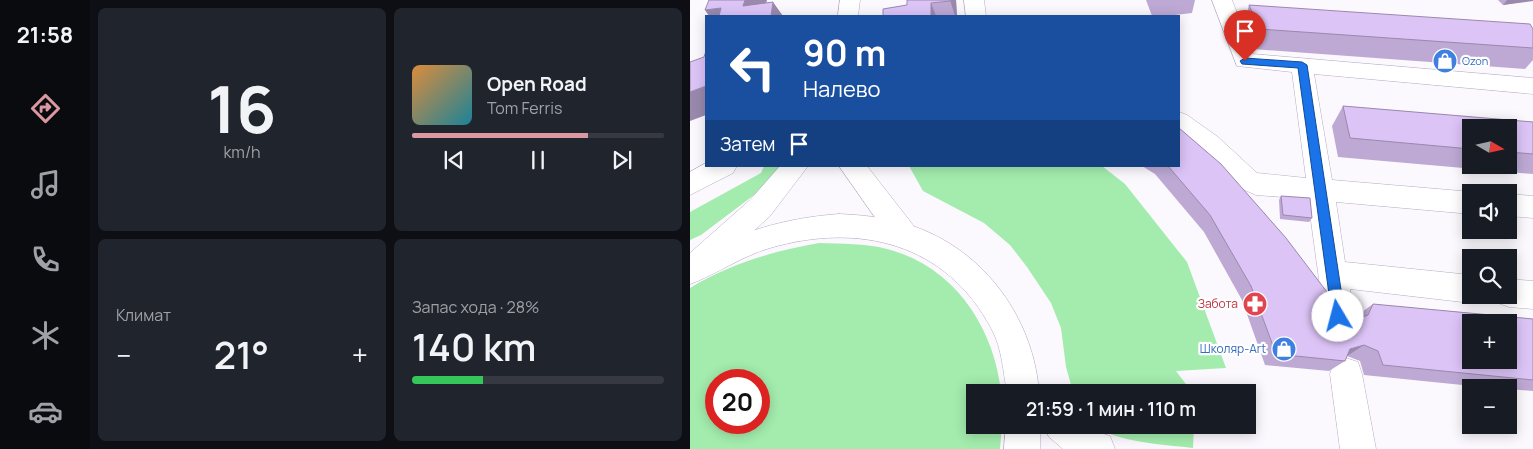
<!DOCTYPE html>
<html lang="ru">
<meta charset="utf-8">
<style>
:root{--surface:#171b24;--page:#20242c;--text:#f1f3f6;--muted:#9ea1a6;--line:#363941;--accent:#da99a1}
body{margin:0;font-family:Manrope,sans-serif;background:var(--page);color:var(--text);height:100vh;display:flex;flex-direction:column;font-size:19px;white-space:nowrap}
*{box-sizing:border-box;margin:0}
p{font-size:16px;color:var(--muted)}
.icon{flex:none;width:28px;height:28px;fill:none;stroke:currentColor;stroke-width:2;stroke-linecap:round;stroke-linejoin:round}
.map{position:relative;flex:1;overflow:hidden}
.side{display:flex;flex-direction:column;gap:8px;padding:8px;background:#0d0f14;width:600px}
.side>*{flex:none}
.hud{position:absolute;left:15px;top:15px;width:475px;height:152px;border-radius:0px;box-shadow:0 2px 12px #0003;background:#1a4fa0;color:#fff;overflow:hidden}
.needle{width:32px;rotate:99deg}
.buttons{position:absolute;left:772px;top:119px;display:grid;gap:10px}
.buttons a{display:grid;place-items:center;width:55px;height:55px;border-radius:0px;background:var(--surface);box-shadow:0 2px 12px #0003;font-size:25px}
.speed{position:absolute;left:15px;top:369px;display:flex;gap:10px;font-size:25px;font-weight:700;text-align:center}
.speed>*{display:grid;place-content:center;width:65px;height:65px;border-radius:50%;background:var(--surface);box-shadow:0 2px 12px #0003;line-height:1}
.speed .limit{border:8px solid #d22;background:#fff;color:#111}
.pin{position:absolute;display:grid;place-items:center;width:42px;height:42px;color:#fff;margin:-51px -21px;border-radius:50% 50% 50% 0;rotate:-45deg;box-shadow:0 0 5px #0007}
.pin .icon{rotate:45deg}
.me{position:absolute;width:55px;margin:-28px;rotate:352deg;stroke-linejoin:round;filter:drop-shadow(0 0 4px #0008)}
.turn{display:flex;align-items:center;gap:18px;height:105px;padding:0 15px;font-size:22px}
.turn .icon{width:65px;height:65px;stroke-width:2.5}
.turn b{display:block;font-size:35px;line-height:42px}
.then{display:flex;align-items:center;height:48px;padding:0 15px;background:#0003;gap:10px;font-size:19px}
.big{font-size:38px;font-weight:600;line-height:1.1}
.side .tile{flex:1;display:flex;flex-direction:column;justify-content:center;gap:8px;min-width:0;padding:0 18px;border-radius:8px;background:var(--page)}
.side .dial{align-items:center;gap:0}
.dial b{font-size:65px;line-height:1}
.song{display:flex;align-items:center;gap:15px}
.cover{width:60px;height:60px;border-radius:8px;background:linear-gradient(135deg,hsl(30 70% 55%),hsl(190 70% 35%))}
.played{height:5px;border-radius:2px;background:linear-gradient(90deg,var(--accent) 70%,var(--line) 70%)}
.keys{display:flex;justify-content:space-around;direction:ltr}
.heat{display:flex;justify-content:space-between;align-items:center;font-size:28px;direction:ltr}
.charge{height:8px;border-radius:4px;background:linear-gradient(90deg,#34c759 28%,var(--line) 0)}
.side .tiles{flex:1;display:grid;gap:8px;grid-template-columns:repeat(2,1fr)}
.trip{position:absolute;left:276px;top:384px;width:290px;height:50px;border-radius:0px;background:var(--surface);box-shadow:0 2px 12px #0003;font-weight:600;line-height:50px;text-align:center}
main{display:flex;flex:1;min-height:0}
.tab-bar{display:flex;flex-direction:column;width:90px;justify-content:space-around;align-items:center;background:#090b0e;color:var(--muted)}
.tab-bar .icon{width:35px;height:35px}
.tab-bar .active{color:var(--accent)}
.tab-bar b{font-size:22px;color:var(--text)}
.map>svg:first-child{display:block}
.green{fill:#a3ecad;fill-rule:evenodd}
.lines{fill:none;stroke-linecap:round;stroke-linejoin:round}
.minor-casing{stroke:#b7abc5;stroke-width:1}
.major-casing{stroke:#b7abc5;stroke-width:1}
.minor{fill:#fff;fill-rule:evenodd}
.major{fill:#fff;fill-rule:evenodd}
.wall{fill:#bda9d4;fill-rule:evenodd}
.shaded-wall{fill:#9a89ad}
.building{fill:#dcc4f7;stroke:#9a89ad;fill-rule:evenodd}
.route{fill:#1a73e8;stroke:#114b97}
.labels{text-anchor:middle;stroke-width:4.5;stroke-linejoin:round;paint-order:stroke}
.far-shop-label{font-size:11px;fill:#366cbe;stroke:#fff;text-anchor:start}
.health-label{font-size:12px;fill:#be3a42;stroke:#fff;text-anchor:end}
.shop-label{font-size:12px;fill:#366cbe;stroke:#fff;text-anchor:end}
</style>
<main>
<nav class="tab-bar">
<b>21:58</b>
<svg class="icon active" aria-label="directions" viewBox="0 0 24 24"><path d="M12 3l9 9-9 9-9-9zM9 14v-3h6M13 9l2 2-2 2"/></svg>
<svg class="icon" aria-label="music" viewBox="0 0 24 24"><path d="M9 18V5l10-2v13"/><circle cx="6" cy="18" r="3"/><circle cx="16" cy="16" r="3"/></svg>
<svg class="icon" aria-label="phone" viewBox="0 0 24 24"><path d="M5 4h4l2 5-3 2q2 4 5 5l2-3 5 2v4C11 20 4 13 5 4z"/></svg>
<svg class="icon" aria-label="climate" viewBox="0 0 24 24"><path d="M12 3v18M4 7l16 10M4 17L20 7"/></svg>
<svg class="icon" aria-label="car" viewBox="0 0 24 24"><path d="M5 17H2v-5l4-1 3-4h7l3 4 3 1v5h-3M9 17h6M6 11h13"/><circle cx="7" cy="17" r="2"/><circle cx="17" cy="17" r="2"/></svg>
</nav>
<section class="side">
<div class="tiles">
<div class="tile dial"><b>16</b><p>km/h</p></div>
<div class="tile">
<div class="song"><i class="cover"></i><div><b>Open Road</b><p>Tom Ferris</p></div></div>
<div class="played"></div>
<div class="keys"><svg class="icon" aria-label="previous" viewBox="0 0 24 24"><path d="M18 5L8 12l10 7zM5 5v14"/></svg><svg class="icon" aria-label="pause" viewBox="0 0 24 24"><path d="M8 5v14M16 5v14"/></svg><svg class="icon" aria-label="next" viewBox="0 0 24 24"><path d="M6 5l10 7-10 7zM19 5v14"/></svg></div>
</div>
<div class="tile"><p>Климат</p>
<div class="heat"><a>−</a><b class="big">21°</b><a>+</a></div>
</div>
<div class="tile"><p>Запас хода · 28%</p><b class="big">140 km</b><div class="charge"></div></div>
</div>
</section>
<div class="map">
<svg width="843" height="449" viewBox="0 0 843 449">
<rect width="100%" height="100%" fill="#fbf9fe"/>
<g class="green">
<path d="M74,166H90L72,189L11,235L0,240V212L71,173Z"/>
<path d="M219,166H412L435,184L497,262L536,368L486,371L502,392H383L376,367L371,328L361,303L337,267L320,245L294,223L233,191Z"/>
<path d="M129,243C152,244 175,243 197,249C264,266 304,327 311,392H285V425H312L310,449H0V288C40,264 83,251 129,243ZM26,380H69V422H26Z"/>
<path d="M401,425H504L503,448C469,444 432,443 401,425Z"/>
</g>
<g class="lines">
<defs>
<g id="minor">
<path d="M150,0H170L168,16H148Z"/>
<path d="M274,0H294L296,16H276Z"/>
<path d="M522,0H542L563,54L843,78V94L624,74L642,180L783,192H781V214L646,202L655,262L781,275V295H793L792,299L781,303L660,289L664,316L660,326L649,331L638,326L634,316L618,199L566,195L557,191L549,187L510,151L489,134V112L497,115L528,137L567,173L616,178L602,72L547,66Z"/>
<path d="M16,163V166H47L43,173L0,195V172Z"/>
<path d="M90,166H118L80,216L10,280L0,284V253L60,200Z"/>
<path d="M149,166H177L223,225L227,234L223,243L213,246L203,243Z"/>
<path d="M819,194L843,196V218L819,216Z"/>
<path d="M819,279L843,281V309L819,307L808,303L805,295H819Z"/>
<path d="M656,358L668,362L672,374L686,449H650L640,374L644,362Z"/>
</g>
<g id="major">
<path d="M149,214C171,215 192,217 213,223C289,244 343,314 349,392H317C313,372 312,348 302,330C257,243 169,222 80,248C52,256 27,274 0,284V257L9,252C58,230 96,218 149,214Z"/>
<path d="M316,425H350V449H314Z"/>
<path d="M354,425H398L405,431L420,436L425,449H373L359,437Z"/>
</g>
</defs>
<use href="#minor" class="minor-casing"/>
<use href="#major" class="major-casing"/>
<use href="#minor" class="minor"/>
<use href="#major" class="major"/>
</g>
<g class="wall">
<path d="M266,0L267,16H193V9Z"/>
<path d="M456,0H505L502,13L477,16H462Z"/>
<path d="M808,0H843L813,5Z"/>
<path d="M559,5L843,29V60L835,69L563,49L554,25Z"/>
<path d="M653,106L843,122V174L648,157L642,126ZM781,128H819V165H781Z"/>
<path d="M452,166H489L652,314L664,320L665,317L683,304L843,319V391L819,389V388H802L674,375L670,361L657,356L655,361L639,371L575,365L552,300L514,232L465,174Z"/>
<path d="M591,196L622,218L619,222L590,219L589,200Z"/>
</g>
<g class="shaded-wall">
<path d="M55,0H77L73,16L53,6Z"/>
<path d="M260,0H266L267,16H265Z"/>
<path d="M817,0H843V1L813,5Z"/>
<path d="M83,2L93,16H81Z"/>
<path d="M241,3L246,16H241Z"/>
<path d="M31,8L38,16H19L15,10Z"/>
<path d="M16,86V115L0,121V92Z"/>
<path d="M674,345L657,356L643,360L660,349Z"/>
</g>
<g class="building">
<path d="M19,0H55L53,6L83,2L81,16H29L31,8L15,10Z"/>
<path d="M217,0H260V1L241,3V16H193V9L217,5Z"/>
<path d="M559,5L840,24L843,29V48L569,29Z"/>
<path d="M16,51V86L0,92V62L14,57Z"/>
<path d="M653,106L843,122V154L819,152V128H781V149L660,138Z"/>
<path d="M489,128L531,164L596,238L643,300L647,301L652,314L664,320L678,315L683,304L843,319V380L693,365L688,351L674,345L660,349L655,361L586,354L561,286L520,215L478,166H489ZM781,322H819V360H781Z"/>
<path d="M591,196L620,198L622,218L593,215Z"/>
</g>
<path class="route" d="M555,58L612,62L617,65L655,316L653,320L648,322L644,320L642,316L608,68L552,64L550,61Z"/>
<defs>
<symbol id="shop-disc" viewBox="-11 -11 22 22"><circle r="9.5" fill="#3f7fe0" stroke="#fff"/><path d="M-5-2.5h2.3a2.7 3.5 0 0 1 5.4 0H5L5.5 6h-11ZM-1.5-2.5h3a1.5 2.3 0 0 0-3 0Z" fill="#fff"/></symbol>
<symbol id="pharmacy-disc" viewBox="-11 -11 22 22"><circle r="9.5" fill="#e0444e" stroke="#fff"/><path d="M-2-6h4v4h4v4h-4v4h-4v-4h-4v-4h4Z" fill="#fff"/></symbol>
</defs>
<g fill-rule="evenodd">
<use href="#shop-disc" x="741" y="47" width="28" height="28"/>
<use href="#pharmacy-disc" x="551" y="290" width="28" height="28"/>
<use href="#shop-disc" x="580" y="335" width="28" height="28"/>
</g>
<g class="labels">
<g class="far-shop-label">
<text x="772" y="65">Ozon</text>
</g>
<g class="health-label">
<text x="548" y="308">Забота</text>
</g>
<g class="shop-label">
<text x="576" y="353">Школяр-Art</text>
</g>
</g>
</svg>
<div class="buttons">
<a><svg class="needle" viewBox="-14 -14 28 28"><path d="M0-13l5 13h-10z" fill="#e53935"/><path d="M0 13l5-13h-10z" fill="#9ea1a6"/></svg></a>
<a><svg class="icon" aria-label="sound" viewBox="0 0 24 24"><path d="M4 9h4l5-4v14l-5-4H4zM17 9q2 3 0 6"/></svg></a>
<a><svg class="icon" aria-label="search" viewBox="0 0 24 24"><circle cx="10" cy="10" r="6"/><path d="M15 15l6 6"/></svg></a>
<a>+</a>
<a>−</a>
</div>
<div class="speed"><div class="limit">20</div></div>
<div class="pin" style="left:555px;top:61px;background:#d93025"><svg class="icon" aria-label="arrive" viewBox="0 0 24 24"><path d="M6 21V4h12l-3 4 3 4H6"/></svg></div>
<svg class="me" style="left:648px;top:316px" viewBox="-20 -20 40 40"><circle r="19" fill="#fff"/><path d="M0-13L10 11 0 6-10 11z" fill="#1a73e8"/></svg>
<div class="trip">21:59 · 1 мин · 110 m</div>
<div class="hud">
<div class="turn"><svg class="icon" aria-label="left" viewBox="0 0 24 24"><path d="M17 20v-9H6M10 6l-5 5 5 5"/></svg><div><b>90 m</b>Налево</div></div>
<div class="then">Затем<svg class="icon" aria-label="arrive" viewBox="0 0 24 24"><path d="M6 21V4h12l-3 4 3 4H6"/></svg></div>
</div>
</div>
</main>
